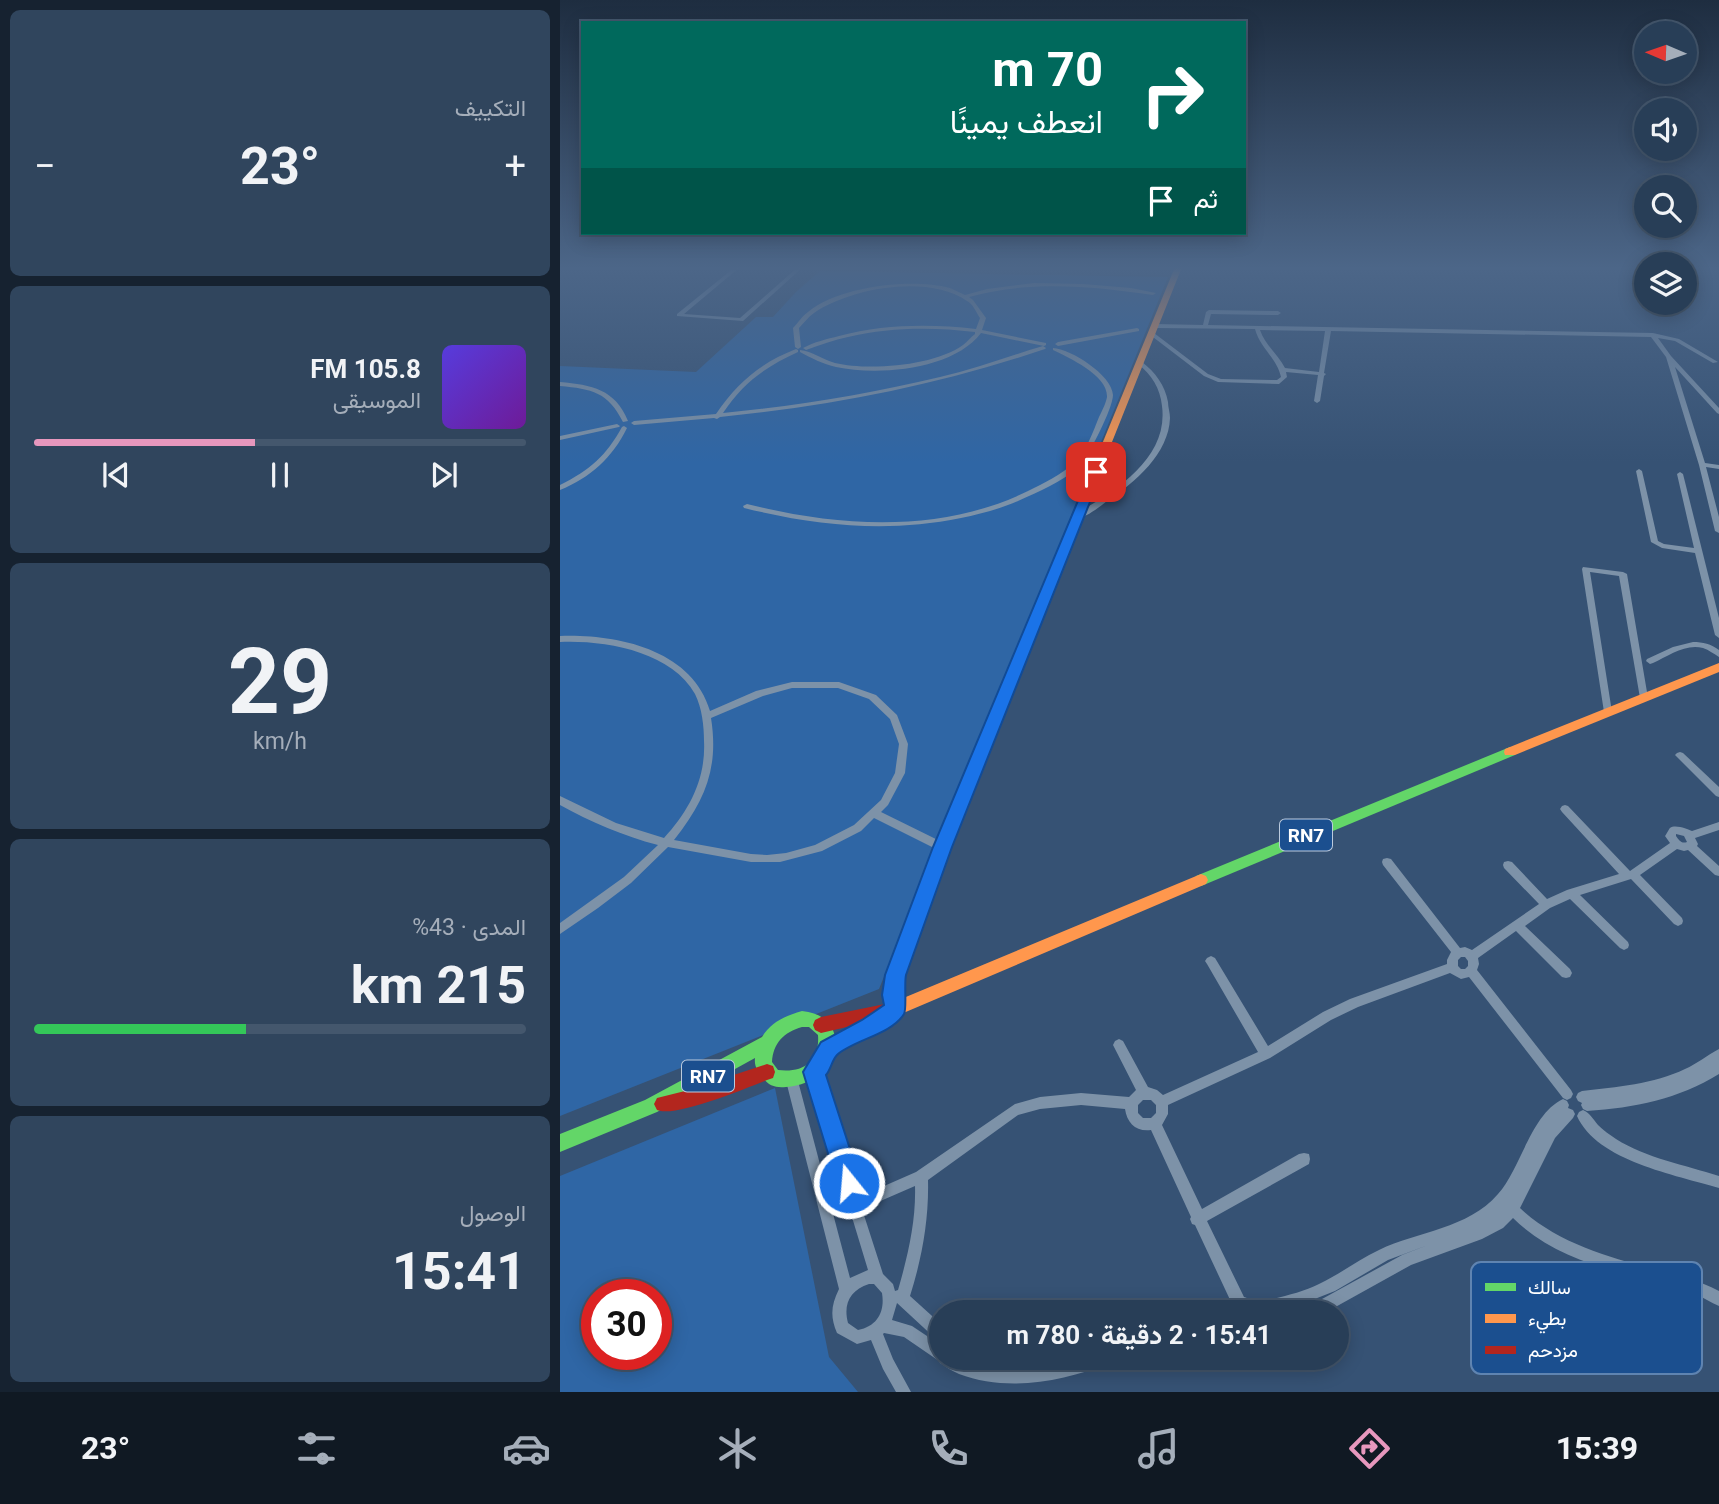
<!DOCTYPE html>
<html lang="ar">
<meta charset="utf-8">
<style>
:root{--surface:#283e57;--page:#30455d;--text:#f1f3f6;--muted:#a5aeba;--line:#44576d;--accent:#e797bd}
body{margin:0;font-family:Roboto,Vazirmatn,sans-serif;background:var(--page);color:var(--text);direction:rtl;height:100vh;display:flex;flex-direction:column;font-size:26px;white-space:nowrap}
*{box-sizing:border-box;margin:0}
p{font-size:23px;color:var(--muted)}
.icon{flex:none;width:38px;height:38px;fill:none;stroke:currentColor;stroke-width:2;stroke-linecap:round;stroke-linejoin:round}
.map{position:relative;flex:1;overflow:hidden;direction:ltr}
.panel{display:flex;flex-direction:column;gap:10px;padding:10px;background:#162230;width:560px}
.panel>*{flex:none}
.banner{position:absolute;left:21px;top:21px;width:665px;height:214px;border-radius:0px;box-shadow:0 4px 18px #0003,0 0 0 2px var(--line);direction:rtl;background:#00695c;color:#fff;overflow:hidden}
.needle{width:46px;rotate:272deg}
.buttons{position:absolute;left:1074px;top:21px;display:grid;gap:14px}
.buttons a{display:grid;place-items:center;width:63px;height:63px;border-radius:50%;background:var(--surface);box-shadow:0 4px 18px #0003,0 0 0 2px var(--line);font-size:35px}
.speed{position:absolute;left:21px;top:1279px;display:flex;gap:14px;font-size:35px;font-weight:700;text-align:center}
.speed>*{display:grid;place-content:center;width:91px;height:91px;border-radius:50%;background:var(--surface);box-shadow:0 4px 18px #0003,0 0 0 2px var(--line);line-height:1}
.speed .limit{border:10px solid #d22;background:#fff;color:#111}
.pin{position:absolute;display:grid;place-items:center;width:60px;height:60px;color:#fff;margin:-30px;border-radius:14px;box-shadow:0 4px 10px #0006}
.me{position:absolute;width:77px;margin:-38px;rotate:343deg;stroke-linejoin:round;filter:drop-shadow(0 0 5px #0008)}
.turn{display:flex;align-items:center;gap:24px;height:147px;padding:0 28px;font-size:32px}
.turn .icon{width:91px;height:91px;stroke-width:2.5}
.turn b{display:block;font-size:49px;line-height:60px}
.then{display:flex;align-items:center;height:66px;padding:0 28px;background:#0003;gap:14px;font-size:26px}
.big{font-size:52px;font-weight:700;line-height:1.1}
.panel .widget{flex:1;display:flex;flex-direction:column;justify-content:center;gap:10px;min-width:0;padding:0 24px;border-radius:10px;background:var(--page)}
.panel .dial{align-items:center;gap:0}
.dial b{font-size:91px;line-height:1}
.song{display:flex;align-items:center;gap:21px}
.cover{width:84px;height:84px;border-radius:10px;background:linear-gradient(135deg,hsl(250 70% 55%),hsl(280 70% 35%))}
.played{height:7px;border-radius:4px;background:linear-gradient(90deg,var(--accent) 45%,var(--line) 45%)}
.keys{display:flex;justify-content:space-around;direction:ltr}
.heat{display:flex;justify-content:space-between;align-items:center;font-size:38px;direction:ltr}
.charge{height:10px;border-radius:5px;background:linear-gradient(90deg,#34c759 43%,var(--line) 0)}
.trip{position:absolute;left:369px;top:1300px;width:420px;height:70px;border-radius:35px;background:var(--surface);box-shadow:0 4px 18px #0003,0 0 0 2px var(--line);font-weight:700;line-height:70px;text-align:center;direction:rtl}
.menu{display:flex;height:112px;justify-content:space-around;align-items:center;background:#101923;color:var(--muted)}
.menu .icon{width:49px;height:49px}
.menu .selected{color:var(--accent)}
.menu b{font-size:32px;color:var(--text)}
main{display:flex;flex:1;min-height:0}
.map>svg:first-child{display:block}
.green{fill:#2f66a5;fill-rule:evenodd}
.lines{fill:none;stroke-linecap:round;stroke-linejoin:round}
.street{fill:#7d92a8;fill-rule:evenodd}
.fast{fill:#63d668;fill-rule:evenodd}
.slow{fill:#ff974d;fill-rule:evenodd}
.jam{fill:#b3261e;fill-rule:evenodd}
.route{fill:#1a73e8;stroke:#114b97;stroke-width:2}
.labels{text-anchor:middle;stroke-width:5;stroke-linejoin:round;paint-order:stroke}
.shield{fill:#1b4f8f;stroke:#bbcadd;stroke-width:2}
.shield-label{font-size:19px;font-weight:bold;fill:#fff}
.key{fill:#1b4f8f;stroke:#5f84b1;stroke-width:2}
.key-label{font-size:19px;fill:#fff}
</style>
<main>
<div class="map">
<svg width="1159" height="1392" viewBox="0 0 1159 1392">
<rect width="100%" height="100%" fill="#365274"/>
<g class="green">
<path d="M260,271L608,277L319,989L0,1116V366L136,372L196,317H213L236,292Z"/>
<path d="M215,1088L269,1357L298,1392H0V1176ZM37,1295H96V1354H37Z"/>
</g>
<g class="lines">
<g class="street">
<path d="M175,267H180L124,314L180,318L238,267H243L183,321L117,316V314Z"/>
<path d="M474,283L523,284L571,288L596,293L593,295C532,286 469,280 409,297L413,300L426,318L422,330L486,343V345L484,346L421,333C393,370 318,376 276,367C263,364 251,358 240,352V350C252,351 263,360 275,363C309,371 374,366 403,345C407,342 411,337 415,334V332C373,327 330,327 288,337C274,340 260,345 246,350L243,348C254,342 267,339 279,336C324,324 371,324 416,329L420,318C416,312 413,304 407,301C368,274 291,288 254,313C248,317 244,323 239,328L241,347L238,349L235,347L233,328C238,323 242,316 248,312C280,286 351,278 390,288C395,290 400,293 405,295L427,289Z"/>
<path d="M649,310L718,311L721,313L718,315L651,314L648,325L1093,333L1119,339L1158,362L1153,363L1115,341L1098,338L1111,356L1159,408V414L1157,413L1115,367L1145,463L1159,465V469L1146,467L1159,517V533L1155,531L1139,465L1106,357L1091,337L771,331L764,373L766,374L764,376L760,401L757,403L754,401L758,375L726,372L727,377L719,384L658,382L644,376L589,334L594,333L648,374L661,379L717,380L721,377C717,358 700,348 695,329L595,328L592,326L595,324L643,325L646,312ZM700,330L765,331L759,372L725,368C718,354 705,345 700,330Z"/>
<path d="M577,328L579,329V331L498,346L495,344L498,342Z"/>
<path d="M483,346L486,348L485,349C378,385 272,406 160,417L157,419L154,418L74,425L71,423L74,421L156,414C177,383 200,363 236,349L238,350V352C205,367 183,383 163,413C236,406 309,394 380,377C415,369 449,356 483,346Z"/>
<path d="M493,348C511,349 552,375 553,395C553,408 528,458 518,467C502,482 478,492 458,501C440,509 420,514 401,518C327,533 258,526 184,508L183,506L187,504C279,527 380,534 468,491C484,483 501,475 514,463C526,452 533,432 539,417C542,411 546,403 547,397C548,375 509,358 493,350Z"/>
<path d="M578,362H582C595,372 605,385 608,402C608,407 610,413 610,418C609,453 575,483 547,501C538,508 526,518 514,519V515C554,492 609,459 602,406C600,388 592,375 578,364Z"/>
<path d="M0,382C32,385 55,389 68,421L63,422C48,392 32,389 0,386Z"/>
<path d="M57,424L60,426L59,427L0,440V436Z"/>
<path d="M64,426L67,428C53,457 30,478 0,490V485C30,470 46,456 62,427Z"/>
<path d="M1079,469L1082,471L1098,541L1104,544L1134,548L1117,474L1120,472L1123,474L1159,618V638L1155,635L1135,553L1102,548L1091,542L1076,471Z"/>
<path d="M1023,567L1063,572L1067,574L1088,698L1084,701L1080,698L1059,576L1030,572L1052,712L1048,715L1044,712L1022,569Z"/>
<path d="M0,636C56,634 132,649 150,711L196,691L232,682H279L316,695L337,715L348,744L345,773L328,805L321,812L386,844L387,847L386,850L382,851L378,850L314,818L301,831L262,851L220,862H191L108,847L71,883L38,908L0,934V923L64,877L98,845C63,836 31,822 0,805V796L56,823L104,838C129,811 146,779 144,741C144,726 142,708 135,694C111,651 44,640 0,642ZM232,688H278L309,699L330,719L339,744L335,773L321,800L294,825L255,845L226,853L207,855L191,854L114,840C145,801 159,768 151,718L203,696Z"/>
<path d="M1133,642C1143,642 1151,644 1159,650V657C1154,654 1149,650 1143,648C1126,643 1108,656 1093,663L1090,664L1086,661L1087,659L1113,647Z"/>
<path d="M1120,752L1123,753L1159,787V797L1156,796L1115,755L1117,753Z"/>
<path d="M1005,805L1008,806L1070,871L1110,843L1105,836C1106,835 1109,829 1110,828C1115,824 1128,829 1132,831L1159,822V830L1135,838L1138,844L1137,846L1159,866V876L1155,875L1128,850L1124,851L1117,849L1080,875L1122,918L1123,921L1122,924L1118,926L1114,924L1071,879L1020,895L1068,942L1069,945L1068,948L1064,950L1060,948L1010,899L990,908L965,926L1010,969L1012,973L1010,977L1006,978L1002,977L956,931L918,958L919,964L917,970L1011,1090L1013,1094L1011,1098L1007,1100L1003,1098L909,977L901,979L890,973L798,1007L771,1020L710,1058L608,1105V1114L602,1125L642,1209L739,1154L744,1153L749,1154L750,1159L749,1164L647,1221L684,1297C688,1298 694,1303 698,1303C702,1304 710,1300 713,1299C729,1295 745,1291 759,1284C780,1274 798,1260 819,1250C858,1231 908,1229 938,1194C961,1168 971,1114 1003,1099L1007,1101L1009,1105L1008,1108L1013,1110L1015,1114L1013,1118L995,1138L960,1208C996,1242 1046,1256 1092,1269C1115,1275 1138,1280 1159,1291V1306C1151,1303 1143,1297 1135,1294C1073,1274 1001,1266 953,1218L943,1228L922,1239L851,1265L770,1310L764,1312H737L739,1307L762,1299L842,1255L868,1245L828,1260L775,1291L737,1306L716,1312H666L668,1307L672,1304L635,1225L632,1224L630,1219L631,1217L591,1130C576,1132 567,1123 565,1109L521,1105L480,1109L458,1115L368,1180C369,1220 362,1258 350,1296L382,1325V1342L377,1340L337,1303L332,1320L352,1326L382,1346V1358H399L407,1362L422,1368L450,1371L430,1368L414,1363L412,1358H517L516,1361L525,1358H551L549,1363C503,1382 447,1392 399,1374C392,1371 386,1367 380,1363L379,1361L344,1337L324,1333L323,1334L333,1359L351,1392H336L323,1369L311,1340L297,1344L277,1333C270,1317 271,1305 279,1289L226,1081L228,1077L232,1075L236,1077L238,1081L290,1278L308,1270L248,1072L250,1068L254,1066L258,1068L260,1072L299,1197L356,1172L455,1104L480,1097L521,1093L569,1097L576,1090L553,1045L555,1041L559,1039L563,1041L588,1087L597,1090L603,1095L698,1052L647,964L645,961L647,958L651,956L655,958L708,1046L763,1012L790,999L887,964V960L891,952L823,865L822,862L823,859L827,858L831,859L900,948L905,947L912,950L979,904L944,868L943,865L944,862L948,861L952,862L987,899L1007,890L1059,874L1002,812L1000,809L1002,806ZM1116,834L1124,836L1127,842C1121,844 1119,840 1116,836ZM901,957H905L908,961V966L905,969H901L898,966V960ZM583,1100H591L596,1105V1113L591,1118H583L578,1113V1105ZM355,1186C356,1219 349,1251 340,1283L338,1290L335,1291L333,1284L323,1274L302,1209ZM309,1284H314L322,1293C325,1311 318,1326 298,1330L288,1323C283,1304 290,1290 309,1284Z"/>
<path d="M1159,1049V1074C1118,1099 1075,1108 1027,1111L1023,1109L1021,1105L1022,1103L1018,1101L1016,1097L1018,1093L1022,1091C1056,1087 1094,1084 1125,1069C1137,1064 1147,1055 1159,1049Z"/>
<path d="M1023,1110C1030,1113 1033,1119 1038,1125C1043,1130 1050,1135 1056,1139C1086,1158 1125,1165 1159,1176V1188C1116,1175 1037,1161 1017,1116L1019,1112Z"/>
</g>
<g class="fast">
<path d="M517,514L522,517L389,847L343,975V1009L341,1014L335,1016L329,1014L327,1009V975L375,847L512,517Z"/>
<path d="M950,747L955,749L956,752L955,755L646,884L641,886L636,884L634,880L636,876Z"/>
<path d="M242,1011C299,1017 275,1086 226,1087C216,1088 209,1086 203,1078C198,1071 194,1067 195,1058L97,1112L0,1152V1134L85,1100L202,1037C211,1022 225,1016 242,1011ZM242,1027H249L258,1035C260,1062 243,1073 218,1070L212,1062C213,1043 224,1032 242,1027Z"/>
</g>
<g class="slow">
<path d="M615,267H622L522,517L521,519H513L512,517Z"/>
<path d="M1159,663V672L955,755H945L944,752L945,749Z"/>
<path d="M641,874L646,876L648,880L646,884L341,1014L315,1032L274,1055L268,1057L262,1055L260,1049L262,1043L303,1022L329,1004Z"/>
</g>
<g class="jam">
<path d="M330,1003L336,1005L338,1010L336,1015L330,1017L261,1033L255,1030L253,1025L255,1020L261,1017Z"/>
<path d="M207,1064L213,1066L215,1072L213,1078L207,1080C186,1088 115,1118 97,1110L94,1104L97,1098L125,1091Z"/>
</g>
</g>
<linearGradient id="sky" x2="0" y2="1"><stop stop-color="#1e2d40"/><stop offset="0.58" stop-color="#4c6688"/><stop offset="1" stop-color="#4c6688" stop-opacity="0"/></linearGradient>
<rect width="1159" height="462" fill="url(#sky)"/>
<path class="route" d="M536,468L542,472L392,847L346,975C344,984 347,1009 344,1014C331,1035 293,1040 277,1055C272,1060 271,1069 266,1075L301,1183L297,1191L289,1195L281,1191L277,1183L243,1072L261,1042L302,1020L324,1005L322,995L325,975L373,847L530,472Z"/>
<g class="labels">
<g class="shield">
<rect x="720" y="819.5" width="52" height="31" rx="5"/>
<rect x="122" y="1060.5" width="52" height="31" rx="5"/>
</g>
<g class="shield-label">
<text x="746" y="842">RN7</text>
<text x="148" y="1083">RN7</text>
</g>
</g>
<rect x="911" y="1262" width="231" height="112" rx="10" class="key"/>
<rect x="925" y="1283" width="31" height="8" fill="#63d668"/>
<rect x="925" y="1314" width="31" height="9" fill="#ff974d"/>
<rect x="925" y="1346" width="31" height="8" fill="#b3261e"/>
<g class="key-label">
<text x="968" y="1294">سالك</text>
<text x="968" y="1325">بطيء</text>
<text x="968" y="1357">مزدحم</text>
</g>
</svg>
<div class="buttons">
<a><svg class="needle" viewBox="-14 -14 28 28"><path d="M0-13l5 13h-10z" fill="#e53935"/><path d="M0 13l5-13h-10z" fill="#a5aeba"/></svg></a>
<a><svg class="icon" aria-label="sound" viewBox="0 0 24 24"><path d="M4 9h4l5-4v14l-5-4H4zM17 9q2 3 0 6"/></svg></a>
<a><svg class="icon" aria-label="search" viewBox="0 0 24 24"><circle cx="10" cy="10" r="6"/><path d="M15 15l6 6"/></svg></a>
<a><svg class="icon" aria-label="layers" viewBox="0 0 24 24"><path d="M12 4l9 5-9 5-9-5zM3 14l9 5 9-5"/></svg></a>
</div>
<div class="speed"><div class="limit">30</div></div>
<div class="pin" style="left:536px;top:472px;background:#d93025"><svg class="icon" aria-label="arrive" viewBox="0 0 24 24"><path d="M6 21V4h12l-3 4 3 4H6"/></svg></div>
<svg class="me" style="left:289px;top:1183px" viewBox="-20 -20 40 40"><circle r="17" fill="#1a73e8" stroke="#fff" stroke-width="3"/><path d="M0-11L8 9 0 5-8 9z" fill="#fff"/></svg>
<div class="trip">15:41 · 2 دقيقة · 780 m</div>
<div class="banner">
<div class="turn"><svg class="icon" aria-label="right" viewBox="0 0 24 24"><path d="M7 20v-9h11M14 6l5 5-5 5"/></svg><div><b>70 m</b>انعطف يمينًا</div></div>
<div class="then">ثم<svg class="icon" aria-label="arrive" viewBox="0 0 24 24"><path d="M6 21V4h12l-3 4 3 4H6"/></svg></div>
</div>
</div>
<section class="panel">
<div class="widget"><p>التكييف</p>
<div class="heat"><a>−</a><b class="big">23°</b><a>+</a></div>
</div>
<div class="widget">
<div class="song"><i class="cover"></i><div><b>105.8 FM</b><p>الموسيقى</p></div></div>
<div class="played"></div>
<div class="keys"><svg class="icon" aria-label="previous" viewBox="0 0 24 24"><path d="M18 5L8 12l10 7zM5 5v14"/></svg><svg class="icon" aria-label="pause" viewBox="0 0 24 24"><path d="M8 5v14M16 5v14"/></svg><svg class="icon" aria-label="next" viewBox="0 0 24 24"><path d="M6 5l10 7-10 7zM19 5v14"/></svg></div>
</div>
<div class="widget dial"><b>29</b><p>km/h</p></div>
<div class="widget"><p>المدى · 43%</p><b class="big">215 km</b><div class="charge"></div></div>
<div class="widget"><p>الوصول</p><b class="big">15:41</b></div>
</section>
</main>
<nav class="menu">
<b>15:39</b>
<svg class="icon selected" aria-label="directions" viewBox="0 0 24 24"><path d="M12 3l9 9-9 9-9-9zM9 14v-3h6M13 9l2 2-2 2"/></svg>
<svg class="icon" aria-label="music" viewBox="0 0 24 24"><path d="M9 18V5l10-2v13"/><circle cx="6" cy="18" r="3"/><circle cx="16" cy="16" r="3"/></svg>
<svg class="icon" aria-label="phone" viewBox="0 0 24 24"><path d="M5 4h4l2 5-3 2q2 4 5 5l2-3 5 2v4C11 20 4 13 5 4z"/></svg>
<svg class="icon" aria-label="climate" viewBox="0 0 24 24"><path d="M12 3v18M4 7l16 10M4 17L20 7"/></svg>
<svg class="icon" aria-label="car" viewBox="0 0 24 24"><path d="M5 17H2v-5l4-1 3-4h7l3 4 3 1v5h-3M9 17h6M6 11h13"/><circle cx="7" cy="17" r="2"/><circle cx="17" cy="17" r="2"/></svg>
<svg class="icon" aria-label="filters" viewBox="0 0 24 24"><path d="M4 7h16M4 17h16"/><circle cx="9" cy="7" r="2"/><circle cx="15" cy="17" r="2"/></svg>
<b>23°</b>
</nav>
